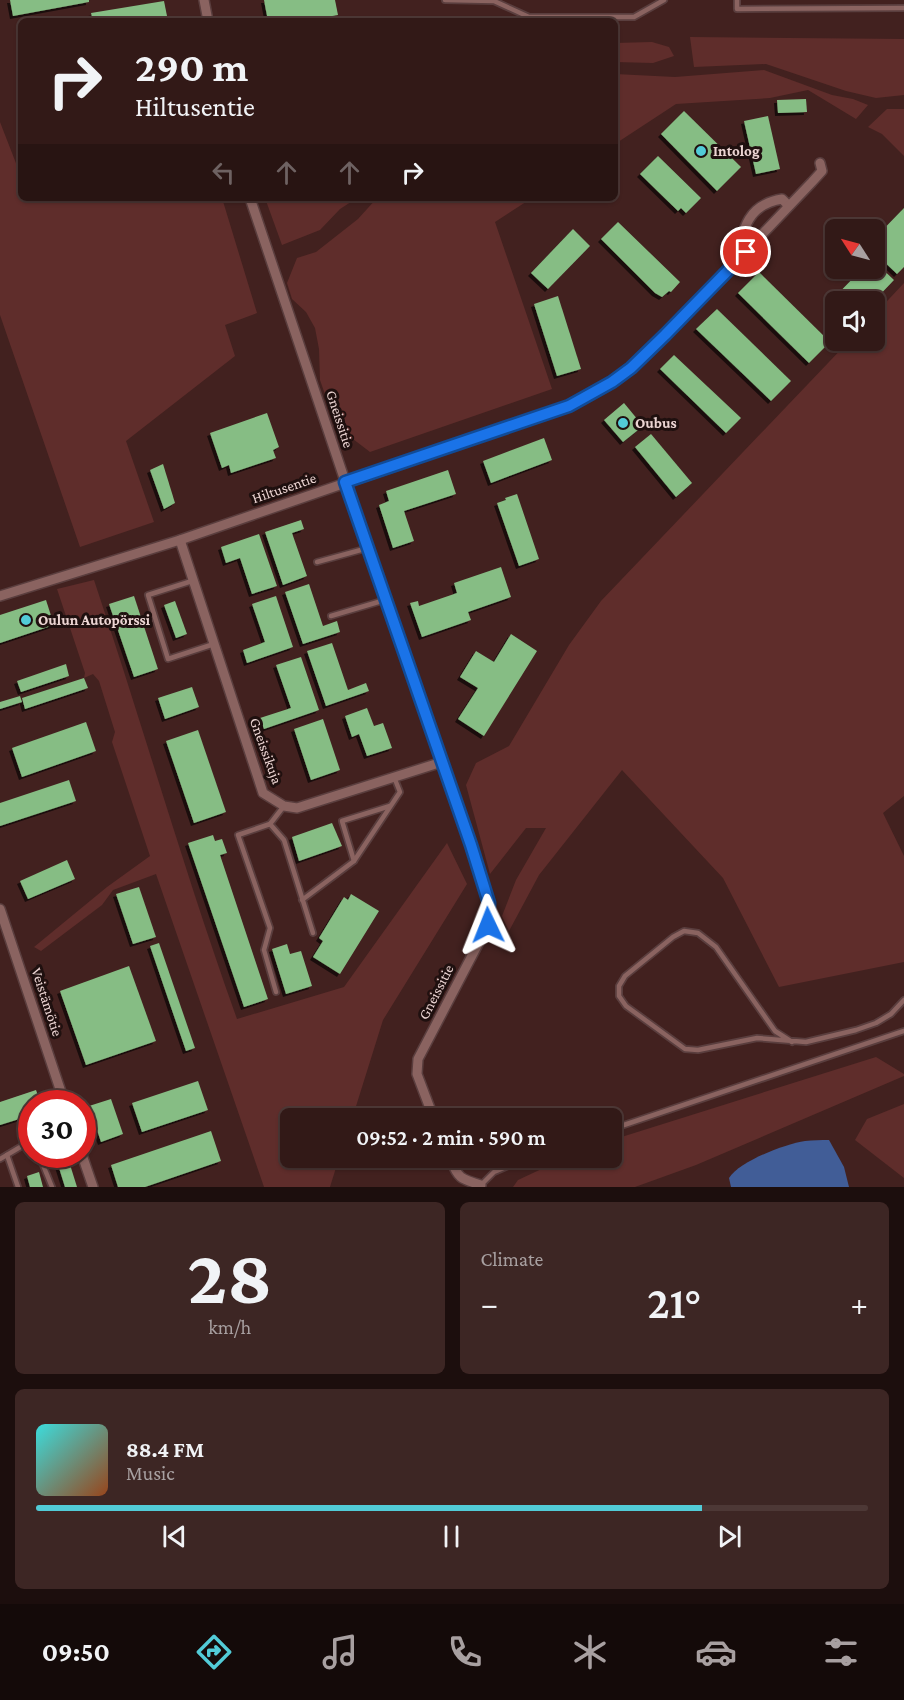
<!DOCTYPE html>
<meta charset="utf-8">
<style>
:root{--surface:#321917;--page:#3d2624;--text:#f1f3f6;--muted:#a8a0a1;--line:#4d3836;--accent:#52cbd7}
body{margin:0;font-family:"Crimson Pro",serif;background:var(--page);color:var(--text);height:100vh;display:flex;flex-direction:column;font-size:22px;white-space:nowrap}
*{box-sizing:border-box;margin:0}
p{font-size:20px;color:var(--muted)}
.icon{flex:none;width:33px;height:33px;fill:none;stroke:currentColor;stroke-width:2;stroke-linecap:round;stroke-linejoin:round}
.map{position:relative;height:1187px;overflow:hidden}
.drawer{display:flex;flex-direction:column;gap:15px;padding:15px;background:#1c0e0d;flex:1}
.drawer>*{flex:none}
.guide{position:absolute;left:18px;top:18px;width:600px;height:183px;border-radius:9px;box-shadow:0 2px 4px #0004,0 0 0 2px var(--line);background:#321917;color:var(--text);overflow:hidden}
.needle{width:39px;rotate:306deg}
.buttons{position:absolute;left:825px;top:219px;display:grid;gap:12px}
.buttons a{display:grid;place-items:center;width:60px;height:60px;border-radius:9px;background:var(--surface);box-shadow:0 2px 4px #0004,0 0 0 2px var(--line);font-size:30px}
.speed{position:absolute;left:18px;top:1090px;display:flex;gap:12px;font-size:30px;font-weight:700;text-align:center}
.speed>*{display:grid;place-content:center;width:78px;height:78px;border-radius:50%;background:var(--surface);box-shadow:0 2px 4px #0004,0 0 0 2px var(--line);line-height:1}
.speed .limit{border:9px solid #d22;background:#fff;color:#111}
.pin{position:absolute;display:grid;place-items:center;width:51px;height:51px;color:#fff;margin:-26px;border:3px solid #fff;border-radius:50%;box-shadow:0 2px 6px #0007}
.me{position:absolute;width:66px;margin:-33px;rotate:358deg;stroke-linejoin:round;filter:drop-shadow(0 0 4px #0008)}
.turn{display:flex;align-items:center;gap:21px;height:126px;padding:0 18px;font-size:27px}
.turn .icon{width:78px;height:78px;stroke-width:2.5}
.turn b{display:block;font-size:42px;line-height:51px}
.lanes{display:flex;align-items:center;height:57px;padding:0 18px;background:#0003;justify-content:center;gap:30px;direction:ltr}
.lanes .off{opacity:.35}
.big{font-size:45px;font-weight:600;line-height:1.1}
.drawer .card{flex:1;display:flex;flex-direction:column;justify-content:center;gap:9px;min-width:0;padding:0 21px;border-radius:9px;background:var(--page)}
.drawer .dial{align-items:center;gap:0}
.dial b{font-size:78px;line-height:1}
.song{display:flex;align-items:center;gap:18px}
.cover{width:72px;height:72px;border-radius:9px;background:linear-gradient(135deg,hsl(180 70% 55%),hsl(20 70% 35%))}
.played{height:6px;border-radius:3px;background:linear-gradient(90deg,var(--accent) 80%,var(--line) 80%)}
.keys{display:flex;justify-content:space-around;direction:ltr}
.heat{display:flex;justify-content:space-between;align-items:center;font-size:33px;direction:ltr}
.drawer .tiles{flex:1;display:grid;gap:15px;grid-template-columns:1fr 1fr}
.card:last-child{grid-column:span 2}
.trip{position:absolute;left:280px;top:1108px;width:342px;height:60px;border-radius:9px;background:var(--surface);box-shadow:0 2px 4px #0004,0 0 0 2px var(--line);font-weight:600;line-height:60px;text-align:center}
.menu{display:flex;height:96px;justify-content:space-around;align-items:center;background:#140a09;color:var(--muted)}
.menu .icon{width:42px;height:42px}
.menu .active{color:var(--accent)}
.menu b{font-size:27px;color:var(--text)}
.map>svg:first-child{display:block}
.green{fill:#5f2d2b}
.water{fill:#415d97}
.building{fill:#86bd84;filter:url(#shadow)}
.lines{fill:none;stroke-linecap:round;stroke-linejoin:round}
.lane-casing{stroke:#5a3e3e;stroke-width:8}
.street-casing{stroke:#5a3e3e;stroke-width:12}
.lane{stroke:#8a6360;stroke-width:4.5}
.street{stroke:#8a6360;stroke-width:9}
.route-casing{stroke:#114b97;stroke-width:15}
.route{stroke:#1a73e8;stroke-width:10}
.poi-dot{fill:#52cbd7;stroke:#1f100f;stroke-width:2}
.labels{text-anchor:middle;stroke-width:6;stroke-linejoin:round;paint-order:stroke}
.poi-label{font-size:15px;font-weight:bold;fill:#ecd5d3;stroke:#1f100f;text-anchor:start}
.street-label{font-size:15px;fill:#ecd5d3;stroke:#1f100f}
</style>
<div class="map">
<svg width="904" height="1187" viewBox="0 0 904 1187">
<defs>
<filter id="shadow"><feDropShadow dx="-3" dy="3" stdDeviation="0" flood-color="#0009"/></filter>
</defs>
<rect width="100%" height="100%" fill="#42211f"/>
<g class="green">
<path d="M690,37L904,39V95L876,98L846,91L766,64L694,67Z"/>
<path d="M652,42L669,47L674,56L653,63L615,62V43Z"/>
<path d="M764,70L832,95L853,99L868,105L856,119L808,90L770,98L676,104L615,144V74L675,77Z"/>
<path d="M887,109H904V156L882,134L868,127Z"/>
<path d="M0,122L19,171L21,170V198H222L257,313L225,325L235,356L126,441L154,522L80,547L0,315Z"/>
<path d="M265,198H357L340,209L320,230L282,245Z"/>
<path d="M377,198H532L495,222L552,389L370,452L336,426L320,380L319,349L315,328L306,312L292,299L287,283L297,258L316,252L358,219Z"/>
<path d="M904,283V796L883,813L904,856V962L779,987L723,878L622,770L539,875L509,931L502,916L516,880L546,828H526L490,874L466,785L476,763L509,746L569,645L601,601L849,341L874,340L875,314Z"/>
<path d="M94,580C143,726 185,874 237,1019L344,987L447,843L467,884L383,1020L352,1119H291V1158H339L330,1187H264L156,874L113,890L102,905L41,951L34,947L107,887L150,856L112,742L115,732L99,681L93,674L84,678L85,673L57,589Z"/>
<path d="M876,1057L904,1074V1076L696,1165L635,1187H513L518,1180L565,1158H612V1140Z"/>
<path d="M904,1104V1178L855,1140L867,1119Z"/>
</g>
<path class="water" d="M829,1140L844,1167L849,1187H731L729,1178C740,1161 785,1144 805,1141C813,1140 821,1140 829,1140Z"/>
<g class="building">
<path d="M10,0H89V2L13,16Z"/>
<path d="M264,0H335L338,15L303,21H268Z"/>
<path d="M164,1L168,21H93L91,13Z"/>
<path d="M806,99L807,112L778,113L777,100Z"/>
<path d="M684,111L741,167L717,191L661,134Z"/>
<path d="M768,116L780,169L756,174L744,121Z"/>
<path d="M658,156L701,198L686,213L681,208L678,211L640,174Z"/>
<path d="M904,208V267L897,274L874,252L880,246L874,239Z"/>
<path d="M618,222L680,282L671,292L669,291L662,297L655,293L601,239Z"/>
<path d="M573,229L590,246L548,289L531,273Z"/>
<path d="M874,261L894,280L873,302H836V312L828,304L863,268H874Z"/>
<path d="M759,272L830,342L809,363L738,293Z"/>
<path d="M558,296L581,369L557,376L534,304Z"/>
<path d="M717,309L791,381L771,401L696,329Z"/>
<path d="M674,355L741,418L726,433L660,369Z"/>
<path d="M624,403L643,426L623,442L604,420Z"/>
<path d="M267,413L279,447L273,450L276,458L231,473L229,465L222,468L210,433Z"/>
<path d="M651,434L692,483L676,497L635,447Z"/>
<path d="M544,438L552,460L491,483L483,461Z"/>
<path d="M163,464L175,503L164,509L150,470Z"/>
<path d="M448,470L456,494L404,511L414,541L393,548L379,505L389,501L386,491Z"/>
<path d="M517,494L539,559L519,566L497,503L506,500L505,498Z"/>
<path d="M301,520L304,529L292,533L307,576L283,585L265,532Z"/>
<path d="M259,534L277,586L252,594L240,558L226,563L221,547Z"/>
<path d="M501,567L511,597L468,612L471,620L422,637L410,603L418,601L419,606L457,593L454,583Z"/>
<path d="M309,584L323,626L337,621L340,632L303,644L285,592Z"/>
<path d="M134,596L158,669L134,677L109,604Z"/>
<path d="M276,596L293,647L247,663L243,650L265,642L252,604Z"/>
<path d="M46,600L54,625L0,643V615Z"/>
<path d="M175,601L187,634L176,638L164,605Z"/>
<path d="M511,634L537,651L484,736L458,719L478,688L460,677L476,651L494,662Z"/>
<path d="M332,643L348,690L366,683L369,691L326,706L307,651Z"/>
<path d="M301,657L319,710L264,729L260,718L291,708L276,665Z"/>
<path d="M66,664L69,676L21,692L17,681Z"/>
<path d="M84,678L88,688L25,709L22,698Z"/>
<path d="M192,687L199,707L165,719L158,698Z"/>
<path d="M20,696L22,702L0,709V702Z"/>
<path d="M367,708L374,726L383,723L392,748L367,756L359,734L352,737L345,716Z"/>
<path d="M323,719L340,770L311,780L294,729Z"/>
<path d="M86,722L96,751L22,777L12,748Z"/>
<path d="M198,730L226,812L194,823L166,741Z"/>
<path d="M69,780L76,801L0,826V803Z"/>
<path d="M332,823L342,846L299,861L292,837Z"/>
<path d="M213,835L215,841L222,839L227,853L220,855L268,999L244,1007L188,843Z"/>
<path d="M67,860L75,879L28,899L20,881Z"/>
<path d="M139,887L156,937L133,944L116,894Z"/>
<path d="M351,894L379,911L340,974L313,957L323,941L319,938L344,897L348,900Z"/>
<path d="M159,943L195,1048L186,1051L150,946Z"/>
<path d="M287,944L290,954L301,951L312,986L286,994L272,949Z"/>
<path d="M129,966L156,1041L86,1065L60,991Z"/>
<path d="M198,1081L208,1110L142,1132L132,1103Z"/>
<path d="M36,1090L41,1104H32V1115L0,1125V1102Z"/>
<path d="M111,1099L123,1134L101,1142L89,1106Z"/>
<path d="M211,1131L221,1161L145,1187H118L111,1165Z"/>
<path d="M55,1155H67L77,1187H65Z"/>
<path d="M39,1172L43,1187H30L27,1176Z"/>
</g>
<g class="lines">
<defs>
<g id="lane">
<path d="M445,0L494,1L529,17H634L664,0"/>
<path d="M737,0V9L904,8"/>
<path d="M317,562L368,548"/>
<path d="M192,581L148,595L168,659L214,644"/>
<path d="M331,616L385,600"/>
<path d="M270,824L284,840L313,933"/>
<path d="M354,861L342,821L390,806"/>
<path d="M302,900L354,861L400,792L394,777"/>
<path d="M276,992L264,950L270,928L238,835L270,824L284,806"/>
<path d="M792,1042L775,1031L716,947L698,933L684,931L673,937L625,976L619,986V996L626,1006L685,1049L698,1050L757,1038L806,1042L856,1030L876,1023L891,1014L904,1000"/>
<path d="M612,1129L904,1031"/>
<path d="M7,1155L18,1187"/>
<path d="M39,1155L52,1187"/>
<path d="M0,1159L32,1140"/>
<path d="M481,1185L494,1172L527,1158"/>
</g>
<g id="street">
<path d="M204,0L208,21"/>
<path d="M250,198L385,600L471,845L489,903L488,925L418,1059L417,1074L434,1119"/>
<path d="M737,261C743,230 746,205 782,199L788,205"/>
<path d="M180,540L263,793L284,806L297,808L442,762"/>
<path d="M0,596L180,540L569,406L612,382L631,368L711,288L812,182L822,171L820,163"/>
<path d="M0,909L65,1104"/>
<path d="M82,1155L93,1187"/>
<path d="M450,1158C458,1178 460,1179 481,1185"/>
</g>
</defs>
<use href="#lane" class="lane-casing"/>
<use href="#street" class="street-casing"/>
<use href="#lane" class="lane"/>
<use href="#street" class="street"/>
</g>
<g class="lines">
<defs>
<path id="route" d="M488,925L489,903L471,845L345,482L569,406L612,382L631,368L665,335L746,252"/>
</defs>
<use href="#route" class="route-casing"/>
<use href="#route" class="route"/>
</g>
<g class="poi-dot">
<circle cx="701" cy="151" r="6"/>
<circle cx="623" cy="423" r="6"/>
<circle cx="26" cy="620" r="6"/>
</g>
<g class="labels">
<g class="poi-label">
<text x="713" y="156">Intolog</text>
<text x="635" y="428">Oubus</text>
<text x="38" y="625">Oulun Autopörssi</text>
</g>
<g class="street-label">
<text transform="translate(340 419) rotate(72)" y="5">Gneissitie</text>
<text transform="translate(284 488) rotate(-19)" y="5">Hiltusentie</text>
<text transform="translate(266 751) rotate(70)" y="5">Gneissikuja</text>
<text transform="translate(436 992) rotate(-63)" y="5">Gneissitie</text>
<text transform="translate(47 1002) rotate(72)" y="5">Veistämötie</text>
</g>
</g>
</svg>
<div class="buttons">
<a><svg class="needle" viewBox="-14 -14 28 28"><path d="M0-13l5 13h-10z" fill="#e53935"/><path d="M0 13l5-13h-10z" fill="#a8a0a1"/></svg></a>
<a><svg class="icon" aria-label="sound" viewBox="0 0 24 24"><path d="M4 9h4l5-4v14l-5-4H4zM17 9q2 3 0 6"/></svg></a>
</div>
<div class="speed"><div class="limit">30</div></div>
<div class="pin" style="left:746px;top:252px;background:#d93025"><svg class="icon" aria-label="arrive" viewBox="0 0 24 24"><path d="M6 21V4h12l-3 4 3 4H6"/></svg></div>
<svg class="me" style="left:488px;top:925px" viewBox="-20 -20 40 40"><path d="M0-17L14 15 0 8-14 15z" fill="#1a73e8" stroke="#fff" stroke-width="4"/></svg>
<div class="trip">09:52 · 2 min · 590 m</div>
<div class="guide">
<div class="turn"><svg class="icon" aria-label="right" viewBox="0 0 24 24"><path d="M7 20v-9h11M14 6l5 5-5 5"/></svg><div><b>290 m</b>Hiltusentie</div></div>
<div class="lanes"><svg class="icon off" aria-label="left" viewBox="0 0 24 24"><path d="M17 20v-9H6M10 6l-5 5 5 5"/></svg><svg class="icon off" aria-label="ahead" viewBox="0 0 24 24"><path d="M12 20V5M6 11l6-6 6 6"/></svg><svg class="icon off" aria-label="ahead" viewBox="0 0 24 24"><path d="M12 20V5M6 11l6-6 6 6"/></svg><svg class="icon" aria-label="right" viewBox="0 0 24 24"><path d="M7 20v-9h11M14 6l5 5-5 5"/></svg></div>
</div>
</div>
<section class="drawer">
<div class="tiles">
<div class="card dial"><b>28</b><p>km/h</p></div>
<div class="card"><p>Climate</p>
<div class="heat"><a>−</a><b class="big">21°</b><a>+</a></div>
</div>
<div class="card">
<div class="song"><i class="cover"></i><div><b>88.4 FM</b><p>Music</p></div></div>
<div class="played"></div>
<div class="keys"><svg class="icon" aria-label="previous" viewBox="0 0 24 24"><path d="M18 5L8 12l10 7zM5 5v14"/></svg><svg class="icon" aria-label="pause" viewBox="0 0 24 24"><path d="M8 5v14M16 5v14"/></svg><svg class="icon" aria-label="next" viewBox="0 0 24 24"><path d="M6 5l10 7-10 7zM19 5v14"/></svg></div>
</div>
</div>
</section>
<nav class="menu">
<b>09:50</b>
<svg class="icon active" aria-label="directions" viewBox="0 0 24 24"><path d="M12 3l9 9-9 9-9-9zM9 14v-3h6M13 9l2 2-2 2"/></svg>
<svg class="icon" aria-label="music" viewBox="0 0 24 24"><path d="M9 18V5l10-2v13"/><circle cx="6" cy="18" r="3"/><circle cx="16" cy="16" r="3"/></svg>
<svg class="icon" aria-label="phone" viewBox="0 0 24 24"><path d="M5 4h4l2 5-3 2q2 4 5 5l2-3 5 2v4C11 20 4 13 5 4z"/></svg>
<svg class="icon" aria-label="climate" viewBox="0 0 24 24"><path d="M12 3v18M4 7l16 10M4 17L20 7"/></svg>
<svg class="icon" aria-label="car" viewBox="0 0 24 24"><path d="M5 17H2v-5l4-1 3-4h7l3 4 3 1v5h-3M9 17h6M6 11h13"/><circle cx="7" cy="17" r="2"/><circle cx="17" cy="17" r="2"/></svg>
<svg class="icon" aria-label="filters" viewBox="0 0 24 24"><path d="M4 7h16M4 17h16"/><circle cx="9" cy="7" r="2"/><circle cx="15" cy="17" r="2"/></svg>
</nav>
